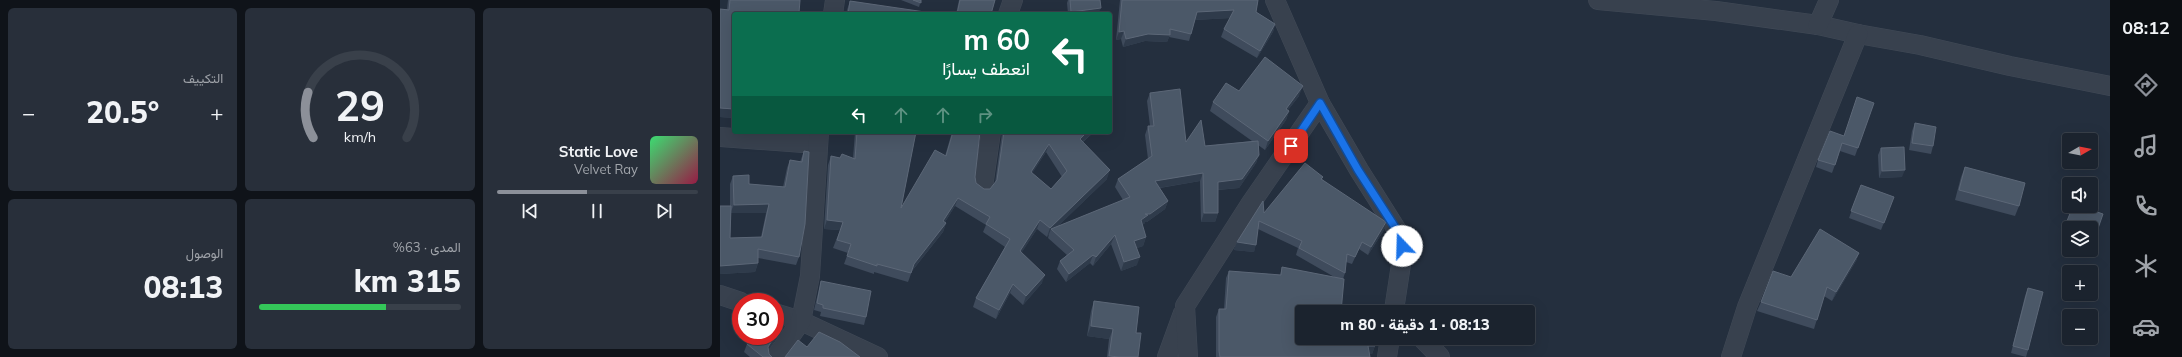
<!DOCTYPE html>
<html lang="ar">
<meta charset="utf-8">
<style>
:root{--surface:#1b232e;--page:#282f3a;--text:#f1f3f6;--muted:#a0a4aa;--line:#39404a;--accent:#8c9099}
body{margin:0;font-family:Mulish,Vazirmatn,sans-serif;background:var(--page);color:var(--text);direction:rtl;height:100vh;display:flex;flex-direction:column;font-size:15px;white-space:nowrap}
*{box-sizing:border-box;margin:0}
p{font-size:13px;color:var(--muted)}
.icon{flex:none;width:22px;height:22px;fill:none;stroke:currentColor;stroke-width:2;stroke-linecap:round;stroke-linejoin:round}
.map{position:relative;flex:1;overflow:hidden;direction:ltr}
.side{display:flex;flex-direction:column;gap:8px;padding:8px;background:#0f1319;width:720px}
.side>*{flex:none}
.hud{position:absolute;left:12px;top:12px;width:380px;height:122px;border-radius:4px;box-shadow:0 4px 16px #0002,0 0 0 1px var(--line);direction:rtl;background:#0b6e4f;color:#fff;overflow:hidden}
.needle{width:26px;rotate:81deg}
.tools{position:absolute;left:1342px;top:133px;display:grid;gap:8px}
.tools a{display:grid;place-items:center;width:36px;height:36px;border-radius:4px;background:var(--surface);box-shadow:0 4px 16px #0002,0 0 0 1px var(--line);font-size:20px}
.speed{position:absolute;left:12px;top:293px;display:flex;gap:8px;font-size:20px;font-weight:700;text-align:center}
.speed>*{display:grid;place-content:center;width:52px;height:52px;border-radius:50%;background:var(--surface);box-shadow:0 4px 16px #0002,0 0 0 1px var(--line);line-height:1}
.speed .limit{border:6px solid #d22;background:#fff;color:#111}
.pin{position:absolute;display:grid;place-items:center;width:34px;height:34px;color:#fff;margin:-17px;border-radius:8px;box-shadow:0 2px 6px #0006}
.me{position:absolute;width:44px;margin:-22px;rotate:339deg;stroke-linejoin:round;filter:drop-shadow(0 0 3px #0008)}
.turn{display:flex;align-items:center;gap:14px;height:84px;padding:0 16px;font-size:18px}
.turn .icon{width:52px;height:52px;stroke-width:2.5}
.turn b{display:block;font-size:28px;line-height:34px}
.lanes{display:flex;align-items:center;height:38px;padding:0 16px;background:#0003;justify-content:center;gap:20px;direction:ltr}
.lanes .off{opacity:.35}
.big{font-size:30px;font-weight:800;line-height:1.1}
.side .card{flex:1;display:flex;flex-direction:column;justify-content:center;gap:6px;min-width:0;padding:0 14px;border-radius:6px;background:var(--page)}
.side .dial{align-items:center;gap:0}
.dial svg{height:104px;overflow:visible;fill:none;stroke:var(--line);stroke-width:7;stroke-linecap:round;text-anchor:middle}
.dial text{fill:var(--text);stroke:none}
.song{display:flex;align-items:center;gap:12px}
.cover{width:48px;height:48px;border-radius:6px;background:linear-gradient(135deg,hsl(140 70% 55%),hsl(340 70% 35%))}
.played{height:4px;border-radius:2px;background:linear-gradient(90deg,var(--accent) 45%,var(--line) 45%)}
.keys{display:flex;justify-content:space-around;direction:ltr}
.heat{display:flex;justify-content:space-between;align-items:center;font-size:22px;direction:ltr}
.charge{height:6px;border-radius:3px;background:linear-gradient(90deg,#34c759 63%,var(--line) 0)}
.side .tiles{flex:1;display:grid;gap:8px;grid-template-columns:repeat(3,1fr)}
.card:first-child{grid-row:span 2}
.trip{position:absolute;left:575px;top:305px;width:240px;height:40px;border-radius:4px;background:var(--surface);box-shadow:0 4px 16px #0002,0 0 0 1px var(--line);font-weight:800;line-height:40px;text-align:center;direction:rtl}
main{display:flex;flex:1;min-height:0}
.menu{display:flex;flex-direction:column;width:72px;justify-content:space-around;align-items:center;background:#0b0e12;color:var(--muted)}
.menu .icon{width:28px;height:28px}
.menu .on{color:var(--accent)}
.menu b{font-size:18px;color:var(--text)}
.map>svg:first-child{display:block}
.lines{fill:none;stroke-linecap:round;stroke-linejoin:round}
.street-casing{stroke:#414a57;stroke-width:20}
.street{stroke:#38414e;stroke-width:19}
.wall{fill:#3f4b5c;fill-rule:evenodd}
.shaded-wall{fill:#2f3b4b}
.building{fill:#4b5868;stroke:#5c6777;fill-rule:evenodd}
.route-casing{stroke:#114b97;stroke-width:10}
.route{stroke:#1a73e8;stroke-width:7}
</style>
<main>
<nav class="menu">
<b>08:12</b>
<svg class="icon on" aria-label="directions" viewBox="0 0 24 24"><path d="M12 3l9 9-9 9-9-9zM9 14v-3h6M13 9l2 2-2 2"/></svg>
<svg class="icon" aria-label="music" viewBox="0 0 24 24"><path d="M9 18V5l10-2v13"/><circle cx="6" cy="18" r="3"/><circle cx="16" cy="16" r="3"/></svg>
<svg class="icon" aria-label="phone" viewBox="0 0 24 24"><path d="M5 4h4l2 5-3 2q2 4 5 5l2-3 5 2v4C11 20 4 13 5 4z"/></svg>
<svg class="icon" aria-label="climate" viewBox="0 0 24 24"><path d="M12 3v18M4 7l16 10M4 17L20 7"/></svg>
<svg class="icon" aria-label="car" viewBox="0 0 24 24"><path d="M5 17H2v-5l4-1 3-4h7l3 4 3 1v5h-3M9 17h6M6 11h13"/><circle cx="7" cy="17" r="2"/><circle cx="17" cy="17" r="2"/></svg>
</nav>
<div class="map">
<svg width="1390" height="357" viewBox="0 0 1390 357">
<rect width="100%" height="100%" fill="#242f3e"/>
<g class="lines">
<defs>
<g id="street">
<path d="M878,0L996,11L1098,25L1138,34L1200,45L1290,66L1390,86"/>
<path d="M113,14L115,0"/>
<path d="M288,14L293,0"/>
<path d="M1098,25L1109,0"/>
<path d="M600,103L639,170L680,235L682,258L674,310L676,312"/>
<path d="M0,137L97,144"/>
<path d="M263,187L271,132"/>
<path d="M0,295L21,302"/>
<path d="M55,313L81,321L158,357"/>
<path d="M702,338L720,357"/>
<path d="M56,357L81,321L90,276L99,132"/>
<path d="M447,357L463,313"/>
<path d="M468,357L465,306L531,203L600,103L555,0"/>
<path d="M667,357L670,338"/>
<path d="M1011,357L1027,307L1138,34"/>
</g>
</defs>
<use href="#street" class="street-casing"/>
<use href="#street" class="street"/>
</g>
<g class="wall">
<path d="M8,0H80L14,14V118L0,117V9H7Z"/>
<path d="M181,0H201L199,7Z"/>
<path d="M239,0H275L271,14H236Z"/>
<path d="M348,0H380L378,14H348L347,3Z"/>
<path d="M400,0H538L536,12L555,24L553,32L537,58L501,37L504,29L510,18L475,20L469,41L449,37L447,42L425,41L403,47L401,39L396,40Z"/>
<path d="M130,1L204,14H126L127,10Z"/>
<path d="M519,91L579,96L568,110L569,111L566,120L545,150L538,145L539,155L536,163L519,188L498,190V213L495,222H481L480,181L440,188L448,201L445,209L427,222H425V223L422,225L426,237L423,246L417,248V265L401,271L391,244L373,266L370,263L346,282L337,269L340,261L347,255L328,238L329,234L327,237L317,229L301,253L322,283L303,305L290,293L276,319L253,307L256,298L285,247L263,232L266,225L235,206L225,222L226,223L223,232L192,271L188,282L154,272V274L124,264L128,253L113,248L120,230L104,229L108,165L111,156L120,158H133L135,132H196L181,208L225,156L232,132H260L255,177L256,183L264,189H270L275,183L282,133L281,132H374L363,142L387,179L337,227L403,200L395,187L398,179L428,159L425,135L428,126H430L427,101L430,93L466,142L485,146L532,141L490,111L493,102ZM326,152L342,177L331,189L312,173Z"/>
<path d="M1154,103L1135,156L1120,151L1112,173L1096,167L1098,160L1124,136Z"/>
<path d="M1195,123L1213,146L1211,154L1189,150L1192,131Z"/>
<path d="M1161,148L1182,177L1159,178L1158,155Z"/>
<path d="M84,151L79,257L76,265L38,258V263L35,272L0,274V206H10V184L13,176L29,184L63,187L67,168L70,160L80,162ZM11,213H46L41,237L10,238Z"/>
<path d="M1245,167L1299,206L1295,216L1235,200L1241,177Z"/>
<path d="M603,177L602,179L664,230L648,255L639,249L632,264L626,262L625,273L623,279L582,312L655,346L652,354H649L650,357H496V317L499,309H504L506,278L509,271L560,275L562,267L616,278L576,255L578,248L538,229L534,252L514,250L517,242L544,213Z"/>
<path d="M1141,185L1174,197L1161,230L1129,218Z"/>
<path d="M1353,206L1383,214L1372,244H1371V228H1349V236L1343,234Z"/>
<path d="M1139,253L1136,261L1112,301L1104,296L1094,329L1037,311L1041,302L1071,277Z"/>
<path d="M101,281L146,317L144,325L100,316L101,312L94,310L99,289Z"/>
<path d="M1308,288V350L1306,357L1291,353L1305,296Z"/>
<path d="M374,301L416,333L418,357H387L389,339L367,336L371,311Z"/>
<path d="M21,315V334L14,328L17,320Z"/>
<path d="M58,335L49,350V354L52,357H30L24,352L27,344L29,340L24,336H55Z"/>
</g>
<g class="shaded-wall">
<path d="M381,8L378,14H350L351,12Z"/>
<path d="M514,10L512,18L474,20L477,12Z"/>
<path d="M555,24L553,32L537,58L540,51Z"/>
<path d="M404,31L401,39L396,40L399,32Z"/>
<path d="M428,34L450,35L447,42L425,41L403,47L406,39Z"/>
<path d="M583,86L579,96L562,118L566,109Z"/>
<path d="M0,108L14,109V118L0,117Z"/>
<path d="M569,111L566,120L545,150L548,141Z"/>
<path d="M367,132H374L356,147L360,139Z"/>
<path d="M329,144L326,152L308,180L311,172Z"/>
<path d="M539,155L536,163L519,188L495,190L498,182Z"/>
<path d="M390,170L387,179L333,231L331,229L329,234L327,237L330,228Z"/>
<path d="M1185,170L1182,177L1159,178L1162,171Z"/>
<path d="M483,173L480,181L432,189L435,181Z"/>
<path d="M238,198L235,206L220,230L223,221Z"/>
<path d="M448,201L445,209L427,222H425V223L418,228L421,220L425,214Z"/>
<path d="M49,204L46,213H10L14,205Z"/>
<path d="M484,213H498L495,222H481Z"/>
<path d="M107,220L123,222L120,230L104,229Z"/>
<path d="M320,220L317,229L297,260L300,251Z"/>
<path d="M666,222L664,230L648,255L651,247Z"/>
<path d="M226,223L223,232L191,272L194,264Z"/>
<path d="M395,235L391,244L373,266L376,257Z"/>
<path d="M426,237L423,246L411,250L414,241Z"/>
<path d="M517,242L536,245L534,252L514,250Z"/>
<path d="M1139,253L1136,261L1112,301L1116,292Z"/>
<path d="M373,255L370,263L346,282L349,274Z"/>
<path d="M420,257L417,265L401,271L404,262Z"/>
<path d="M38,263L35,272L0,274V266Z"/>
<path d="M325,275L322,283L303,305L306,296Z"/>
<path d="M293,284L290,293L276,319L279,310Z"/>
<path d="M61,326L58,335L45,356L48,347Z"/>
<path d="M371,326L393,329L389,339L367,336Z"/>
<path d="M648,346H655L652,354H646Z"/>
<path d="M389,356L400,357H389Z"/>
</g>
<g class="building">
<path d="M10,0H80L79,13L100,14H14V109L0,108V9L9,10Z"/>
<path d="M193,0H201V3Z"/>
<path d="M240,0H275L271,14H237Z"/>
<path d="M350,0H380L381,8L351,12Z"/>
<path d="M402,0H538L536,12L555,24L540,51L504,29L514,10L477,12L471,34L450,29V35L428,34L406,39L404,31L399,32Z"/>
<path d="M130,1L205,12L204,14H128Z"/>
<path d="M545,57L583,86L566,109L569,111L548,141L493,102L506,83L519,91Z"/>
<path d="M460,89L466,142L481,120L485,146L538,141L539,155L522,179L498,182V213H484L483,173L435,181L448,201L430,214H425L428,215L421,220L426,237L414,241L420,257L404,262L395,235L376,257L373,255L349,274L340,261L354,250L331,229L410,197L398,179L432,156L428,126H434L430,93Z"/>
<path d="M1137,97L1154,103L1138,148L1122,143L1115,165L1098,160L1110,131L1124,136Z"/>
<path d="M1195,123L1216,127L1213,146L1192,143Z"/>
<path d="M137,132H196L181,208L215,150L226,156L233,132H260L255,177L256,183L264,189H270L277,180L284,132H367L360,139L390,170L330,228L320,220L300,251L325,275L306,296L293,284L279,310L256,298L290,239L266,224L270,217L238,198L223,221L226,223L194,264L191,273L157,264V266L127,256L131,244L117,240L123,222L107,220L111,156L120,158L122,154L135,159ZM329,144L347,171L331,189L311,172Z"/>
<path d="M1184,147L1185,170L1162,171L1161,148Z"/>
<path d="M84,151L89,152L85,224L79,257L38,249V263L0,266V206H11L10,238L42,237L49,204L14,205L13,176L29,175V184L65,187L70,160L82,162Z"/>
<path d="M585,163L603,177L601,179L666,222L651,247L642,242L635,257L627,254L625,273L579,248L582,241L539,221L536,245L517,242L543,201L544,213Z"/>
<path d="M1245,167L1305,183L1299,206L1239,190Z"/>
<path d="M1141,185L1174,197L1164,223L1131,211Z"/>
<path d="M1353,206H1360L1383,214L1375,237L1371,236V228H1350L1345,226Z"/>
<path d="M1100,229L1139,253L1116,292L1107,287L1097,320L1041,302L1053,271L1071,277Z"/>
<path d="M562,267L624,279L621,312H582V338H655V346H648L650,357H500L499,351V309H506L509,271L561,275Z"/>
<path d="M101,281L151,291L146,317L103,308V305L97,303Z"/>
<path d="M1308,288L1323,292L1308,350L1293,346Z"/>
<path d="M374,301L419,307L416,333H421L418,357H400L389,356L393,329L371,326Z"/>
<path d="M21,315V323L17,320Z"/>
<path d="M55,322L61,326L48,347L49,354L52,357H43L27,344L33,336H55Z"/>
<path d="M99,332L120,342L140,357H65L78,340L87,347Z"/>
</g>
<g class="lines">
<defs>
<path id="route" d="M571,146L600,103L638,170L680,235L682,246"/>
</defs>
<use href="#route" class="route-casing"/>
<use href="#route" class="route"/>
</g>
</svg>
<div class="tools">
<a><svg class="needle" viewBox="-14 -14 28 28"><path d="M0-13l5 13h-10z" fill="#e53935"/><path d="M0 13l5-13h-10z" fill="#a0a4aa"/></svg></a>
<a><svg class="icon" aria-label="sound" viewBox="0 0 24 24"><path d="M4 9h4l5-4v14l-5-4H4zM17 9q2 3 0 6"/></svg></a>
<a><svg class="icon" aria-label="layers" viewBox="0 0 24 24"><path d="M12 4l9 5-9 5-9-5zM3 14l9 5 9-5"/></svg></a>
<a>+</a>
<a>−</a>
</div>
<div class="speed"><div class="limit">30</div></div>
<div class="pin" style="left:571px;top:146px;background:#d93025"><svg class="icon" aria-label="arrive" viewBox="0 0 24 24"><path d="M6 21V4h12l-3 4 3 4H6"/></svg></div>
<svg class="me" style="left:682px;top:246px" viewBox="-20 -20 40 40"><circle r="19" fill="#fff"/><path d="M0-13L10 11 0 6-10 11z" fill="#1a73e8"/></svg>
<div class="trip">08:13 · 1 دقيقة · 80 m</div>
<div class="hud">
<div class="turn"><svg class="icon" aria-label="left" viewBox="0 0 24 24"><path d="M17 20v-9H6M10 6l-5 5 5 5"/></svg><div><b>60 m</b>انعطف يسارًا</div></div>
<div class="lanes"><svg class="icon" aria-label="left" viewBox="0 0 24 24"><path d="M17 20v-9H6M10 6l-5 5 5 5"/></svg><svg class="icon off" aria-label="ahead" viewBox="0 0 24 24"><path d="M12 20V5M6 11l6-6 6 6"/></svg><svg class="icon off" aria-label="ahead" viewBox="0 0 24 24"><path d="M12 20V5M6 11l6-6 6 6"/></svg><svg class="icon off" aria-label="right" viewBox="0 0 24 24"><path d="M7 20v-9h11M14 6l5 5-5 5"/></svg></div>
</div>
</div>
<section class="side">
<div class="tiles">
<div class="card">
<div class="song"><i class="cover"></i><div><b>Static Love</b><p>Velvet Ray</p></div></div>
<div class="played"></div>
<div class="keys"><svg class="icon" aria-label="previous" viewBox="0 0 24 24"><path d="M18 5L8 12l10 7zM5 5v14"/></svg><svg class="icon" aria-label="pause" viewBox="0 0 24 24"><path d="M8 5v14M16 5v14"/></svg><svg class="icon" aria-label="next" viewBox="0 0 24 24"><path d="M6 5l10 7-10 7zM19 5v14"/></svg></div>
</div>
<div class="card dial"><svg viewBox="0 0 100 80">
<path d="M14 69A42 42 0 1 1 86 69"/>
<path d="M14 69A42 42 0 0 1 10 34" stroke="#8c9099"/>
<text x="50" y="56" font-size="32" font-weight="700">29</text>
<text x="50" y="72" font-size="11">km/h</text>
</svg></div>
<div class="card"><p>التكييف</p>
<div class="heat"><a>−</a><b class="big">20.5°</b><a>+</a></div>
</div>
<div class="card"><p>المدى · 63%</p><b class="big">315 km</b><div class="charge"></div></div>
<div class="card"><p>الوصول</p><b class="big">08:13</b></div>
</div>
</section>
</main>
